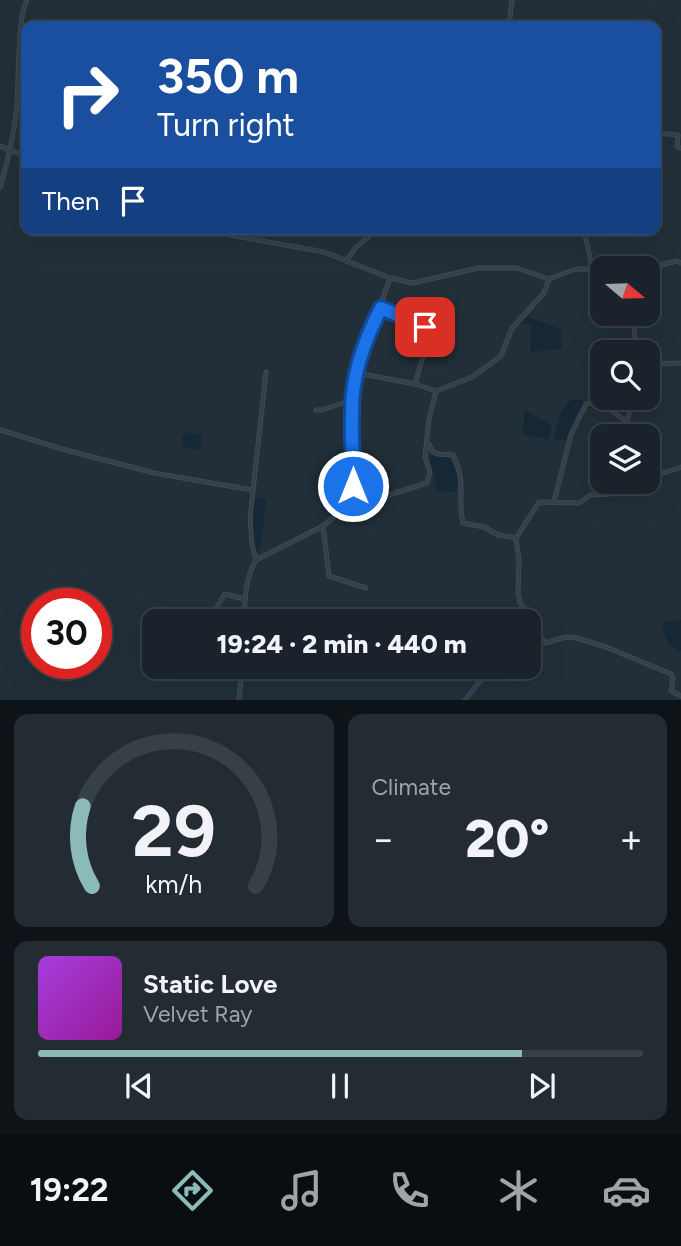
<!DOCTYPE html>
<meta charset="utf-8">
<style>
:root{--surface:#1a232b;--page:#232b33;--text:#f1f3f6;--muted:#9fa4a9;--line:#384047;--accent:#8bbbb9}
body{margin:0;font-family:Figtree,sans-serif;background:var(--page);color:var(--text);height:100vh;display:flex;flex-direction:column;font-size:26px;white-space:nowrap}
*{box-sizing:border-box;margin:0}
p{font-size:23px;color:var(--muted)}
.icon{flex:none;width:38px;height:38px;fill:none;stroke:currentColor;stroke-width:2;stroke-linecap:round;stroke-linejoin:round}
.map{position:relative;height:700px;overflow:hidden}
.drawer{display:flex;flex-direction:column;gap:14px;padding:14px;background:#0e1318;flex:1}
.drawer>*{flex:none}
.banner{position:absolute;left:21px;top:21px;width:640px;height:214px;border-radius:14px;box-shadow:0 7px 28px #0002,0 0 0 2px var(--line);background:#1a4fa0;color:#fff;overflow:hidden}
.needle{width:46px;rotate:109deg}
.buttons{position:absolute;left:590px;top:256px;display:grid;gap:14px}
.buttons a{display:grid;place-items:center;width:70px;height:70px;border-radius:14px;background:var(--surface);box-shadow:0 7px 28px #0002,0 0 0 2px var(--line);font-size:35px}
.speed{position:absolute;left:21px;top:588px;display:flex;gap:14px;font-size:35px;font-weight:700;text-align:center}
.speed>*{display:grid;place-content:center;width:91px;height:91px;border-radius:50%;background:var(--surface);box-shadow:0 7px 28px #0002,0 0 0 2px var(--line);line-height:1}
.speed .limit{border:10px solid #d22;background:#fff;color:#111}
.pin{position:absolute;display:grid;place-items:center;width:60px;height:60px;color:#fff;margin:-30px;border-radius:14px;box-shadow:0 4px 10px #0006}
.me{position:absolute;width:77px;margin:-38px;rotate:0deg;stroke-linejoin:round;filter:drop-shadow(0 0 5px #0008)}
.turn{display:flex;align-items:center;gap:24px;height:147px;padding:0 21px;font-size:32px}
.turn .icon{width:91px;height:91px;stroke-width:2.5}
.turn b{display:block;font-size:49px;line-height:60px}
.then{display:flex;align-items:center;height:66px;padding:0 21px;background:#0003;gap:14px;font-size:26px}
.big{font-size:52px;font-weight:800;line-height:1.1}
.drawer .card{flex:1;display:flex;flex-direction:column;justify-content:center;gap:10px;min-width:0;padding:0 24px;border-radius:14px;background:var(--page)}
.drawer .dial{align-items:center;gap:0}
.dial svg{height:182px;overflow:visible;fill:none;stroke:var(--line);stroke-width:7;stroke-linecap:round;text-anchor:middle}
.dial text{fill:var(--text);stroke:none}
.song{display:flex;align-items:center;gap:21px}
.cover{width:84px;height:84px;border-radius:10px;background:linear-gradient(135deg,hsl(280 70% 55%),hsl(300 70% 35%))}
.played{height:7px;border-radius:4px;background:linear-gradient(90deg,var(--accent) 80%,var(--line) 80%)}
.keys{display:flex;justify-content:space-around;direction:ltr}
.heat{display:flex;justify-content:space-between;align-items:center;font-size:38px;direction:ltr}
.drawer .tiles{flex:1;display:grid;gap:14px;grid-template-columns:1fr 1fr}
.card:last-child{grid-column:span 2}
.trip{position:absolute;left:142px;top:609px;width:399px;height:70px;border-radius:14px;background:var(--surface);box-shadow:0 7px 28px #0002,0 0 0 2px var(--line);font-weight:800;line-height:70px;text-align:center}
.dock{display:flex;height:112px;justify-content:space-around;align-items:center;background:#0a0e11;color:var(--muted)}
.dock .icon{width:49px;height:49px}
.dock .selected{color:var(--accent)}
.dock b{font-size:32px;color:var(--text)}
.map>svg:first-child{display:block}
.water{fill:#162736}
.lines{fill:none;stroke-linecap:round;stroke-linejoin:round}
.minor-casing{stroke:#424c56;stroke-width:5}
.minor{stroke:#354049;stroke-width:3.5}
.route-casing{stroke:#114b97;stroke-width:18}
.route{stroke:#1a73e8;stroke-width:12}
</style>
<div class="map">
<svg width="681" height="700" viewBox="0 0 681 700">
<rect width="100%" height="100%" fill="#222f39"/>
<g class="water">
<path d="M525,316L561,329L562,349L530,352L531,325L521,323L522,317Z"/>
<path d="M572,399H579L584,403L567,440H553L561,411Z"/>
<path d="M525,410L551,425L549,439L522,434Z"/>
<path d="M188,432L202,435L201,448L194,450L182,446V437Z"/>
<path d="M431,456L450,458L460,481L456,492L438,491L429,461Z"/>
<path d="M261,497L265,499L266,504L260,549L258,553L252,551C249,535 244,514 251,500Z"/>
<path d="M681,620V651C668,647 666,639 662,627L665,622Z"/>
</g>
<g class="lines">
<defs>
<g id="minor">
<path d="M509,26L512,0"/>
<path d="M656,133L678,135L677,147L681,148"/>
<path d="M0,146L26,156"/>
<path d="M0,188C8,160 15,132 17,103C19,79 17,19 27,0"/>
<path d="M196,229L324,252L390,278L413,283L478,268H517L549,279L576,269H602"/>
<path d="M584,229L592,268"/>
<path d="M346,261L356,247L378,229"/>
<path d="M648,268L677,261L681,263"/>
<path d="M381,308L425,328L423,356L415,384"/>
<path d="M628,313L634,328L637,352"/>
<path d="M648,364L681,363"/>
<path d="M357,373L415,384L436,391"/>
<path d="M316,410H322L352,400"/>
<path d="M0,430L62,449L154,473L252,490"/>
<path d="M621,436L627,422L633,397"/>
<path d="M429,444L432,451L438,454L453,455C467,482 457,498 463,523L484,527L498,535L516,538"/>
<path d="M648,478L681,467"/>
<path d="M640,481L625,493L591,495L579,503L539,502L516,538L519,562L518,592L520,603L545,643L566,637L577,638L606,647L671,674L673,678L671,691L681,696"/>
<path d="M554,502L571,434L586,404L600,402L627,422"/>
<path d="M342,511C365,485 349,434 352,401C355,357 377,319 390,278"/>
<path d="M323,526L329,576L366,588"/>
<path d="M256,560L252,544L250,518L266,372"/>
<path d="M208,621L225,594L245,599"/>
<path d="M244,621C245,601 245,578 256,560L323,526L340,512L354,506L427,483L430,472L425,457L429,419L436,391L472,377L501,356L512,328L544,293L549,279"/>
<path d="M528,640L540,638"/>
<path d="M239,700L242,667"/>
<path d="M465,700L491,667"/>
</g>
</defs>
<use href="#minor" class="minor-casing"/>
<use href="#minor" class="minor"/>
</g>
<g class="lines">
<defs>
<path id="route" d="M353,486C356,471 355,468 353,453C351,440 352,423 352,409C352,374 365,339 381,308L425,327"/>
</defs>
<use href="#route" class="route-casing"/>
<use href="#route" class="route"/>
</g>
</svg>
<div class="buttons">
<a><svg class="needle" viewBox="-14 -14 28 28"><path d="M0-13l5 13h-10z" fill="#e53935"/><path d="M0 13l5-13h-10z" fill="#9fa4a9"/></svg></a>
<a><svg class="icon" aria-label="search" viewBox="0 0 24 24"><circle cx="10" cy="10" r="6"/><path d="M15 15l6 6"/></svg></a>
<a><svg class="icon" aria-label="layers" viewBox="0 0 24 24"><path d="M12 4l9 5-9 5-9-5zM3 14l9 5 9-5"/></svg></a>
</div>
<div class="speed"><div class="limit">30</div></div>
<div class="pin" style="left:425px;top:327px;background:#d93025"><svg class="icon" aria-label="arrive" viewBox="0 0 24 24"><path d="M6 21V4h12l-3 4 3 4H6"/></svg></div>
<svg class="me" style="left:353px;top:486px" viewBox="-20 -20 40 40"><circle r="17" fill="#1a73e8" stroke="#fff" stroke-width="3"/><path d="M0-11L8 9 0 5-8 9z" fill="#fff"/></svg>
<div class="trip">19:24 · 2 min · 440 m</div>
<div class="banner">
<div class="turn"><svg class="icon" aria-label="right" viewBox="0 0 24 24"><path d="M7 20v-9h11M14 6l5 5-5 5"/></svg><div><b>350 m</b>Turn right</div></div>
<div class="then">Then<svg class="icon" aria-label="arrive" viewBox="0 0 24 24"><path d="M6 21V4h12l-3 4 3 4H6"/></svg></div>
</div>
</div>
<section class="drawer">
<div class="tiles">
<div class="card dial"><svg viewBox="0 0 100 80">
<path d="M14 69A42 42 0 1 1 86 69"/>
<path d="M14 69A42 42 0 0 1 10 34" stroke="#8bbbb9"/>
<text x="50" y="56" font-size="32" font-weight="700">29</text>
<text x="50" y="72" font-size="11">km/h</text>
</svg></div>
<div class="card"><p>Climate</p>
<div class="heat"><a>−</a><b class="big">20°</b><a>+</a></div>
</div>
<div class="card">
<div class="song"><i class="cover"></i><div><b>Static Love</b><p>Velvet Ray</p></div></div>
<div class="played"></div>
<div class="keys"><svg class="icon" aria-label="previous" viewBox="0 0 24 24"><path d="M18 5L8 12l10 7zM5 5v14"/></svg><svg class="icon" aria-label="pause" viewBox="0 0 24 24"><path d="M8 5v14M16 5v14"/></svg><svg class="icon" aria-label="next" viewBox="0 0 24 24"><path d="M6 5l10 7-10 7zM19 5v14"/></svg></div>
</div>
</div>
</section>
<nav class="dock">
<b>19:22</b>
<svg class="icon selected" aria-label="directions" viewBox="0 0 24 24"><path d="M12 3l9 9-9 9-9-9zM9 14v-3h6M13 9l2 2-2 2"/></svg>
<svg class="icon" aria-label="music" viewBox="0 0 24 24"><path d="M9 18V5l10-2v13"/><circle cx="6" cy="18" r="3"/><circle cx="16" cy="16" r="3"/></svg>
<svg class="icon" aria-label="phone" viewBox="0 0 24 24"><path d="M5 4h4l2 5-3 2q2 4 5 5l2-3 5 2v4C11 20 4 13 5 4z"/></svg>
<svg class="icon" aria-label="climate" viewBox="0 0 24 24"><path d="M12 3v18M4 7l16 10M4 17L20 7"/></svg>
<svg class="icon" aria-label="car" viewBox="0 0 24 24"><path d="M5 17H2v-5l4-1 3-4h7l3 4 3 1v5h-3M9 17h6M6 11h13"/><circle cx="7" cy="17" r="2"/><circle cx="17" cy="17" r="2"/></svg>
</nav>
